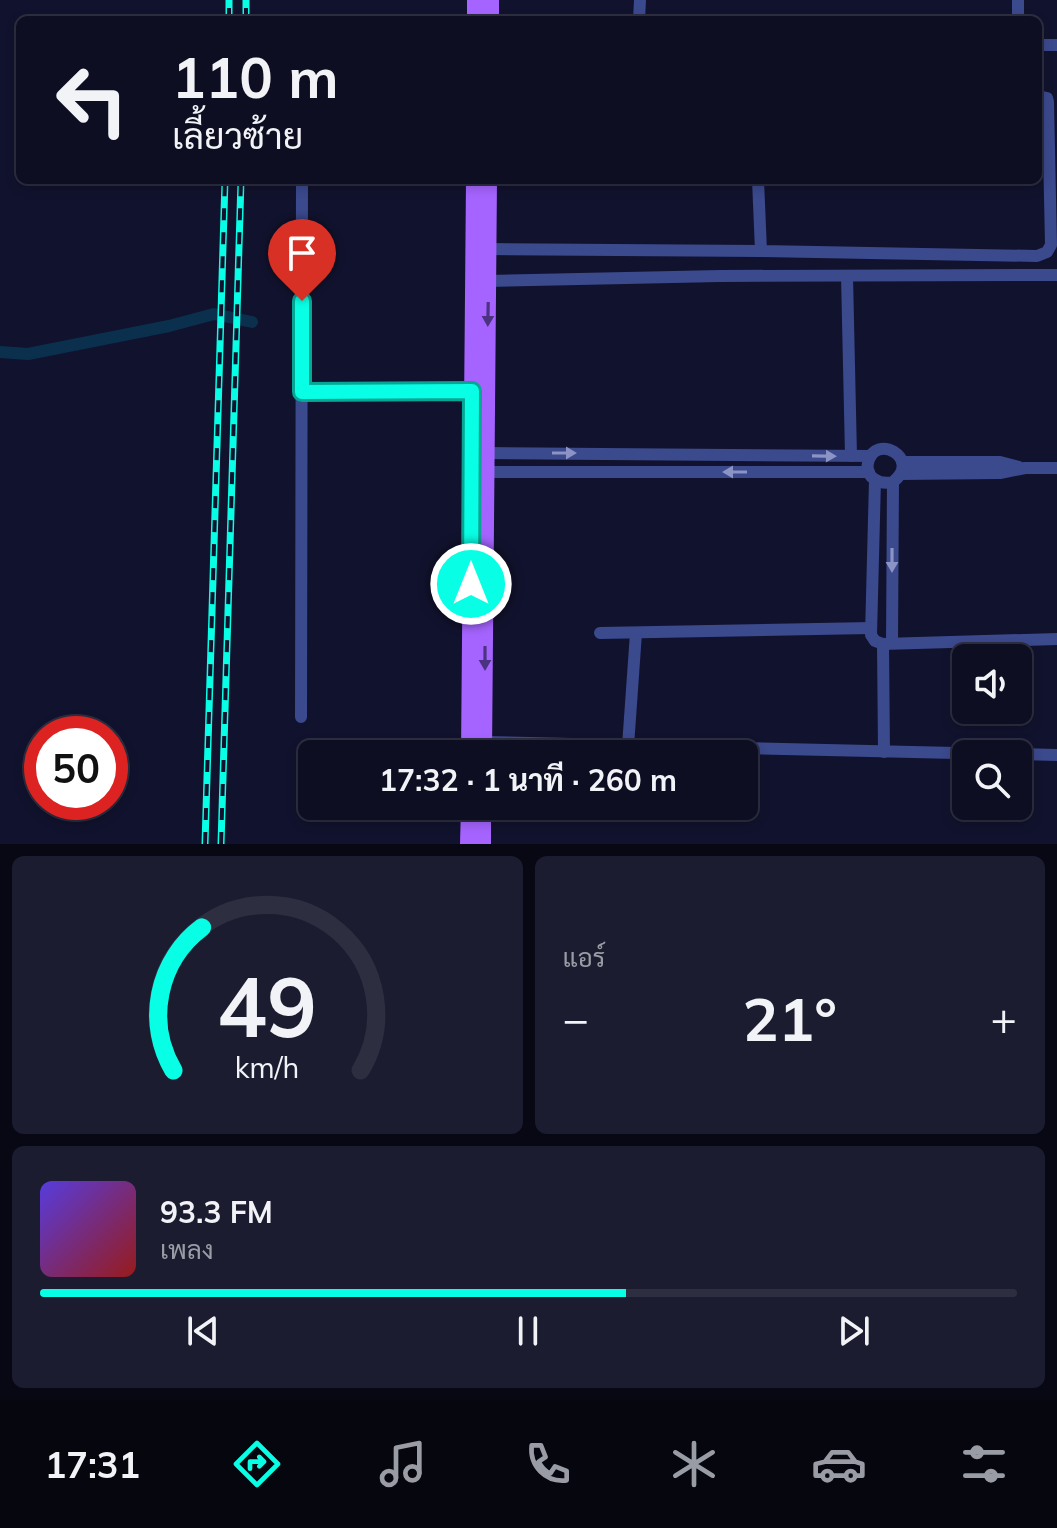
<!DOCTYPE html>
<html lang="th">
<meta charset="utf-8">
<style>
:root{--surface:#0d0e22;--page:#1b1c2f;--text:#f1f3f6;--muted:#9a9ca5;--line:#2d2e40;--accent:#09ffe5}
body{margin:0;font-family:Mulish,Sarabun,sans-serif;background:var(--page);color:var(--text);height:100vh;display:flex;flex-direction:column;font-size:30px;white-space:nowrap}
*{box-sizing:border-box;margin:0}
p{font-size:26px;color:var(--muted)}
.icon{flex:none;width:44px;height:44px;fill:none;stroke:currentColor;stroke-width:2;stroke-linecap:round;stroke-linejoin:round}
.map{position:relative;height:844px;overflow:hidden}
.side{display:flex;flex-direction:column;gap:12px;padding:12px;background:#070813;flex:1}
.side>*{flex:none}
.top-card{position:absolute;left:16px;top:16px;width:1026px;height:168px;border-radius:12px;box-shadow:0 4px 12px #0003,0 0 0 2px var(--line);background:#0d0e22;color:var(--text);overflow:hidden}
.buttons{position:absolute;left:952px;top:644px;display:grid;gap:16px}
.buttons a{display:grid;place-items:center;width:80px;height:80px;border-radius:12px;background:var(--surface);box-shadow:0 4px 12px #0003,0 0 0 2px var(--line);font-size:40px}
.speed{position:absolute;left:24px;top:716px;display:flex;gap:16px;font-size:40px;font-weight:700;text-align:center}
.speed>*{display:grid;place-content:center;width:104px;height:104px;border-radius:50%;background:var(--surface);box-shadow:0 4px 12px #0003,0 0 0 2px var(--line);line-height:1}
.speed .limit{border:12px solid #d22;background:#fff;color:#111}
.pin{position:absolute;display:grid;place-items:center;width:68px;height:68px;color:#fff;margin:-82px -34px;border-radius:50% 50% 50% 0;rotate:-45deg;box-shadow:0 0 8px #0007}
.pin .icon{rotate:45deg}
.me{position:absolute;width:88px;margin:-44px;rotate:0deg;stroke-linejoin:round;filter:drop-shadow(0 0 6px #0008)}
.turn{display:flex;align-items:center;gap:28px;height:168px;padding:0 24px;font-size:36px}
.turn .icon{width:104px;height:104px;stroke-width:2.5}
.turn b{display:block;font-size:56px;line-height:68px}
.big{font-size:60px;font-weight:700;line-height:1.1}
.side .card{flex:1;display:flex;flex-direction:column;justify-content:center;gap:12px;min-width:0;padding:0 28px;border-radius:12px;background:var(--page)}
.side .dial{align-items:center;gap:0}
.dial svg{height:208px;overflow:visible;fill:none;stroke:var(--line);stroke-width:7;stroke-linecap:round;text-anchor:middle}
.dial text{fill:var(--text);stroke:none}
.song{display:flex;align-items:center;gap:24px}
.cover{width:96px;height:96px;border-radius:12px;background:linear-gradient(135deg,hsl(250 70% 55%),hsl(0 70% 35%))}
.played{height:8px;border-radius:4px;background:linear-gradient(90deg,var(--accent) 60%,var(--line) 60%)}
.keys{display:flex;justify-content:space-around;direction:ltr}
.heat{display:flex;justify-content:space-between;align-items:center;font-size:44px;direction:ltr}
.side .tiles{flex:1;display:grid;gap:12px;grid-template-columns:1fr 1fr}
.card:last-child{grid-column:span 2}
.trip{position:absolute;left:298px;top:740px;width:460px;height:80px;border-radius:12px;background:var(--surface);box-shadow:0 4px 12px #0003,0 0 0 2px var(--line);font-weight:700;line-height:80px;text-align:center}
.menu{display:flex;height:128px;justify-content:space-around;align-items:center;background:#05060e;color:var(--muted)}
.menu .icon{width:56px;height:56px}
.menu .active{color:var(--accent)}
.menu b{font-size:36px;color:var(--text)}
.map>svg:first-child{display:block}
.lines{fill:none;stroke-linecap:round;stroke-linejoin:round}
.canal{stroke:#0a304e;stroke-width:12}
.minor{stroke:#3b498d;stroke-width:12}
.major{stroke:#a564ff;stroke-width:16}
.rail-casing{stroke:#09ffe5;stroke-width:7}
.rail{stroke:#11122d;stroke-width:4;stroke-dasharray:12;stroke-linecap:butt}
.oneway{fill:#4c3381}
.oneway2{fill:#8c94c6}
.route-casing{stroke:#06a695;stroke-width:20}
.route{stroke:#09ffe5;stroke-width:14}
</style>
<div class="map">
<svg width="1057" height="844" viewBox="0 0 1057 844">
<rect width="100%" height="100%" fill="#11122d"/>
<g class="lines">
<path class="canal" d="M0,352L28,354L169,326L214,314L252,322"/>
<g class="minor">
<path d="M1018,0V20"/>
<path d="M639,20L640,0"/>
<path d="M1038,45H1057"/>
<path d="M758,180L761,251L1037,256L1047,252L1051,245L1048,102L1047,98L1038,96"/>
<path d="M488,249L761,251"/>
<path d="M847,276L851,456"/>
<path d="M488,281L720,276L1057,275"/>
<path d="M302,392L472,391"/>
<path d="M486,453L871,456"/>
<path d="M902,462H1000L1019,467"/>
<path d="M486,472H869"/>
<path d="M901,474L1000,473L1025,468H1057"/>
<path d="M875,480L871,635L875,641L883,644L1057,639"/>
<path d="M600,633L871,628"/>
<path d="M892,643L893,482C923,458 874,432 868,463C865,478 880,485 893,482"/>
<path d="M883,644L884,752"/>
<path d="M301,717L302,180"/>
<path d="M485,742L999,754"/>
<path d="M628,746L636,633"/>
<path d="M1018,754L1057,755"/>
</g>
<g class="major">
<path d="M475,0V20"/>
<path d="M491,20V0"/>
<path d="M469,754L474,180"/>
<path d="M484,754L489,180"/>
<path d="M468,844L469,806"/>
<path d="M483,844V806"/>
</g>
<defs>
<g id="rail">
<path d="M229,20V0"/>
<path d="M246,20V0"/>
<path d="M205,844L225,180"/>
<path d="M221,844L241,180"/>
</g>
</defs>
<use href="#rail" class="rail-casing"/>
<use href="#rail" class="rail"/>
</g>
<defs><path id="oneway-solid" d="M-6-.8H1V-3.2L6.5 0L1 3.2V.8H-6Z" transform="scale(2)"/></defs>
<g class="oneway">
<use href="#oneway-solid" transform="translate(488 314) rotate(91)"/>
<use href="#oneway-solid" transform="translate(485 658) rotate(90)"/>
</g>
<g class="oneway2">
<use href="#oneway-solid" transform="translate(564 453)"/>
<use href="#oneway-solid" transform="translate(824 456) rotate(1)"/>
<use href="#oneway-solid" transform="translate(735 472) rotate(-180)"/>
<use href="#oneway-solid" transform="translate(892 560) rotate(90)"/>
</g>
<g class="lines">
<defs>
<path id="route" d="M302,301V392L472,391L471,584"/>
</defs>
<use href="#route" class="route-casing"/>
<use href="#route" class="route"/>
</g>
</svg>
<div class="buttons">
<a><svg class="icon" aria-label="sound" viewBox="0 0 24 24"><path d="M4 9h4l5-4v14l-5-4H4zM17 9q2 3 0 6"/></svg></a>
<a><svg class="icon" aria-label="search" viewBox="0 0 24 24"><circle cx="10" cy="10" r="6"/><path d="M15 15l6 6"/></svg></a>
</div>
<div class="speed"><div class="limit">50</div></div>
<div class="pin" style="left:302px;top:301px;background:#d93025"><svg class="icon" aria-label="arrive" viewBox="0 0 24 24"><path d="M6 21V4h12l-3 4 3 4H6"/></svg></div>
<svg class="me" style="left:471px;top:584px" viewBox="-20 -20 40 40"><circle r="17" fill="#09ffe5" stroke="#fff" stroke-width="3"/><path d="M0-11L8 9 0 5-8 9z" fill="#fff"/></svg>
<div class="trip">17:32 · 1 นาที · 260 m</div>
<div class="top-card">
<div class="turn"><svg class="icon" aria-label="left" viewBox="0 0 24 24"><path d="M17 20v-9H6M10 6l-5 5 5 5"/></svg><div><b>110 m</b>เลี้ยวซ้าย</div></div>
</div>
</div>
<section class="side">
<div class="tiles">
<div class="card dial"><svg viewBox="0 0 100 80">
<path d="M14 69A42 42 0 1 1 86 69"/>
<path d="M14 69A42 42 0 0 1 25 14" stroke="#09ffe5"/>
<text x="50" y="56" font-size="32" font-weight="700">49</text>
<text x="50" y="72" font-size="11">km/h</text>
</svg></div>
<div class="card"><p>แอร์</p>
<div class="heat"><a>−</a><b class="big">21°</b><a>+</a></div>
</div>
<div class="card">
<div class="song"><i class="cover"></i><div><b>93.3 FM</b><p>เพลง</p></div></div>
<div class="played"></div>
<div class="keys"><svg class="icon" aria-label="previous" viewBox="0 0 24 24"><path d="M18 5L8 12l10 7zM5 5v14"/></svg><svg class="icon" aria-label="pause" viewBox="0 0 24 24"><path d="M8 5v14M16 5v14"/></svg><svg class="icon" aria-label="next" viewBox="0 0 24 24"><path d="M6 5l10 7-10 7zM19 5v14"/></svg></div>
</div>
</div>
</section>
<nav class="menu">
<b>17:31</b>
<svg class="icon active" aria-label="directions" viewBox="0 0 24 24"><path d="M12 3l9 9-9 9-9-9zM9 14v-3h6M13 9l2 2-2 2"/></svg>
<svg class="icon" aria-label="music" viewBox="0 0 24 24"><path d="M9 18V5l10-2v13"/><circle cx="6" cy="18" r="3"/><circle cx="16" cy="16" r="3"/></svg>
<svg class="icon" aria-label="phone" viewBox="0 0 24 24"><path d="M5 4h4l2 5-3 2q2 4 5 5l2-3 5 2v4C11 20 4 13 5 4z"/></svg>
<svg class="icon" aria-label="climate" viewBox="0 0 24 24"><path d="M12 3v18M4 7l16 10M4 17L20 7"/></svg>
<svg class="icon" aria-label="car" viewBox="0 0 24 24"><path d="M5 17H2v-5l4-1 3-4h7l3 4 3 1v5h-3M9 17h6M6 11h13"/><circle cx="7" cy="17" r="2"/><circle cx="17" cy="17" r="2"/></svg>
<svg class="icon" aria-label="filters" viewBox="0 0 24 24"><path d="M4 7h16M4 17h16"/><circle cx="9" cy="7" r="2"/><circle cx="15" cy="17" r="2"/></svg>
</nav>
